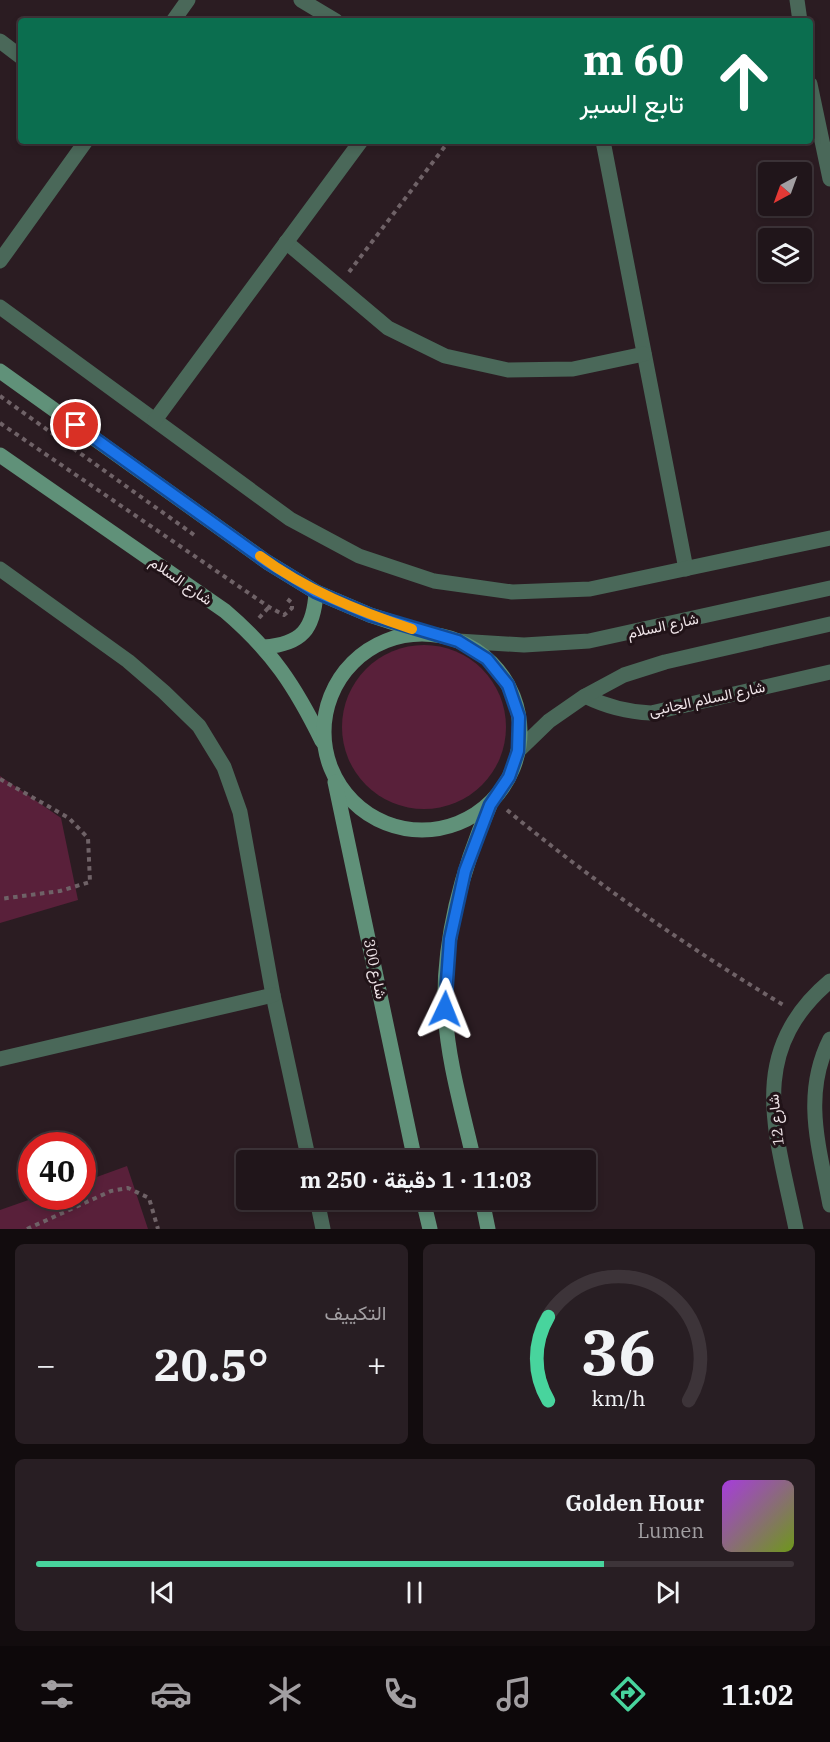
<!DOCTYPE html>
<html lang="ar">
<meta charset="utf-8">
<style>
:root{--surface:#20151a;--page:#281e23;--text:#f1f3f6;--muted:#a29fa2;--line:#3d3439;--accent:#48d49d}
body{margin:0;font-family:"IBM Plex Serif",Vazirmatn,serif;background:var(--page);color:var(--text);direction:rtl;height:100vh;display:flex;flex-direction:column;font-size:22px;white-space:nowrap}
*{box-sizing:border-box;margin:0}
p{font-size:20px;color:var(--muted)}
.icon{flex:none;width:33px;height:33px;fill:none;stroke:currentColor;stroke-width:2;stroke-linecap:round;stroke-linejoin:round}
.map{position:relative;height:1229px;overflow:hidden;direction:ltr}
.details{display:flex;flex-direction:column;gap:15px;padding:15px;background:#120c0e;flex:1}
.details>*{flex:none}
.banner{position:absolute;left:18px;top:18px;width:795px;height:126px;border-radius:6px;box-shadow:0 3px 9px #0003,0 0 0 2px var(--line);direction:rtl;background:#0b6e4f;color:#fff;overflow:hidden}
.needle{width:39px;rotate:221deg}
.tools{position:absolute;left:758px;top:162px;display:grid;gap:12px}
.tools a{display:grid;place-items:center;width:54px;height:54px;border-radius:6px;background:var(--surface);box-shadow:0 3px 9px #0003,0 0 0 2px var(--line);font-size:30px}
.speed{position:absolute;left:18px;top:1132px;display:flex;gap:12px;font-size:30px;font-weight:700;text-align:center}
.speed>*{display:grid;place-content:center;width:78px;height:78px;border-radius:50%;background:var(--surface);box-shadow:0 3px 9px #0003,0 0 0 2px var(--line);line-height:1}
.speed .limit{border:9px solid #d22;background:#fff;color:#111}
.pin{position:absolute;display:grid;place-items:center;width:51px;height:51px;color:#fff;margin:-26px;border:3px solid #fff;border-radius:50%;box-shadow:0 2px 6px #0007}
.me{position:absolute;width:66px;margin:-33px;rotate:2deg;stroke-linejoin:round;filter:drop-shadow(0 0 4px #0008)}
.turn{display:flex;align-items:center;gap:21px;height:126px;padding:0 30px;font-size:27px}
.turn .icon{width:78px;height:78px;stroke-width:2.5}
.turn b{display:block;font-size:42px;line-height:51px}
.big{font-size:45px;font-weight:700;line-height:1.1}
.details .widget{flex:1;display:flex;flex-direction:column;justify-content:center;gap:9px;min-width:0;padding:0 21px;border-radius:9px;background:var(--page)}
.details .dial{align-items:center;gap:0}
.dial svg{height:156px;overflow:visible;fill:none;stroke:var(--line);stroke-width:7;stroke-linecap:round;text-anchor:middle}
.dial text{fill:var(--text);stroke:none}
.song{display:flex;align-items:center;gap:18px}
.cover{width:72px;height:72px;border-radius:9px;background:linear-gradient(135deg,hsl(280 70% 55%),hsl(80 70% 35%))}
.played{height:6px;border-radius:3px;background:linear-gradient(90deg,var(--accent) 75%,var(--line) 75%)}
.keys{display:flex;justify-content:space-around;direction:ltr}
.heat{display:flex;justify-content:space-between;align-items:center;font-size:33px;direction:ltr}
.details .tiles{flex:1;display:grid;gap:15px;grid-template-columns:1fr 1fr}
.widget:last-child{grid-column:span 2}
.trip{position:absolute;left:236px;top:1150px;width:360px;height:60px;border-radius:6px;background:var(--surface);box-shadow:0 3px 9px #0003,0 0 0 2px var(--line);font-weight:700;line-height:60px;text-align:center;direction:rtl}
.menu{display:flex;height:96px;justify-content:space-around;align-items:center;background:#0d080a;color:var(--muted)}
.menu .icon{width:42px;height:42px}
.menu .on{color:var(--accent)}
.menu b{font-size:27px;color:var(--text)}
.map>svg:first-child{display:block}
.green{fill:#59203a}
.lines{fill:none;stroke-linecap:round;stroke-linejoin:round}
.path{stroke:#6f6267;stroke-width:4;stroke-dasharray:4.5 4.5;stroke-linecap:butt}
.street{stroke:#4a6859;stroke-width:15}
.secondary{stroke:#609179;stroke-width:15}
.route-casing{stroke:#114b97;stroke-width:15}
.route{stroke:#1a73e8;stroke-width:10}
.slow{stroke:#f59e0b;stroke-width:10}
.labels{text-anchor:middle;stroke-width:6;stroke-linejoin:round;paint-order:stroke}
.street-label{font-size:15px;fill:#f0e5e9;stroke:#211318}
</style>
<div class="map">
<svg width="830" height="1229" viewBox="0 0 830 1229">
<rect width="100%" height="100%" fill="#2b1c22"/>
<g class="green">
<circle cx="424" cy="727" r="82"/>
<path d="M0,776L61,818L78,900L0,923Z"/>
<path d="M127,1166L148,1229H0V1210L37,1197H82L83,1182Z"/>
</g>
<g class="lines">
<g class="path">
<path d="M349,272L449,141"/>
<path d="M0,396L197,537"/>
<path d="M0,423L269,607L284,615L292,608V603L285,597"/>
<path d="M259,618L269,607"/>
<path d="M0,779L69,818L88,838L90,882L60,891L0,899"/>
<path d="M507,810C595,883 687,947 785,1006"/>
<path d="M27,1229L111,1191L128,1188L149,1198L158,1229"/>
</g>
<g class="street">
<path d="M301,0L336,21"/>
<path d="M797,0L800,21"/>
<path d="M173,21L188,0"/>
<path d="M0,41L21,57"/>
<path d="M810,84L830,179"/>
<path d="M603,141L686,569"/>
<path d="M286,242L388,328L445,356L508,370L573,369L644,354"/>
<path d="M0,261L86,141"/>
<path d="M0,307L290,519L359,556L434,581L512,592L590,589L830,538"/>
<path d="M155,420L361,141"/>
<path d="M0,569L128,661L164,692L199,726L224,767L240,812L273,995L309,1161"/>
<path d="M458,641L524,645L589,641L830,588"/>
<path d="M585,696C607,707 627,712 651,713L830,672"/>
<path d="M518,751L549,721L585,696L624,675L665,662L830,624"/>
<path d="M830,1039C802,1095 819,1146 830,1205"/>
<path d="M0,1059L273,995"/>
<path d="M317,1200L323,1229"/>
<path d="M796,1229C777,1135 744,1053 830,981"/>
</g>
<g class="secondary">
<path d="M0,371L267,562L316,592L370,615L422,632"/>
<path d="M0,455L225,611C272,651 295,686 322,741"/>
<circle cx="422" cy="732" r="98"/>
<path d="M264,647C302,644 314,629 316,592"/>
<path d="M335,782L415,1161"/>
<path d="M474,1161C463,1112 447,1059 445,1009C443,938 462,869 490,805"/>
<path d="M423,1200L430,1229"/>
<path d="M482,1200L488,1229"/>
</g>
</g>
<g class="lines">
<defs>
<path id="route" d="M76,425L267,562L316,592L370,615L458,641L487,659L508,685L519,717L518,751L509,777L490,805L465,871L450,939L445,1009"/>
</defs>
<use href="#route" class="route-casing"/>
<use href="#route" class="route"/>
<path class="slow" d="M260,556C306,590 358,611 412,629"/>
</g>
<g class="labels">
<g class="street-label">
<text transform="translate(181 581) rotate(35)" y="5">شارع السلام</text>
<text transform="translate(663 626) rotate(-12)" y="5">شارع السلام</text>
<text transform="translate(707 699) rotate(-12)" y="5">شارع السلام الجانبى</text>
<text transform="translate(375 969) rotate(78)" y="5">شارع 300</text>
<text transform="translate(776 1120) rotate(-96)" y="5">شارع 12</text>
</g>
</g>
</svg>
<div class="tools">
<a><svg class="needle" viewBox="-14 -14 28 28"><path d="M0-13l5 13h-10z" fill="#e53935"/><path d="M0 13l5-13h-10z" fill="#a29fa2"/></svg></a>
<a><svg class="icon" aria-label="layers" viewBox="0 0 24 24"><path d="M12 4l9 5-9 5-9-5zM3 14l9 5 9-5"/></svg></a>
</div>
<div class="speed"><div class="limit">40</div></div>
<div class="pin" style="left:76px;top:425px;background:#d93025"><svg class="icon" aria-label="arrive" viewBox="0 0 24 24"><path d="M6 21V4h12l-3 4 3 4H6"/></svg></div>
<svg class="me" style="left:445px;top:1009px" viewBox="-20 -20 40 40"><path d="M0-17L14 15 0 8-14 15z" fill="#1a73e8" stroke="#fff" stroke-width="4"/></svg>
<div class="trip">11:03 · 1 دقيقة · 250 m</div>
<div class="banner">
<div class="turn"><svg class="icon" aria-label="ahead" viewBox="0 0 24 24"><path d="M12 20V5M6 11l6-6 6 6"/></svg><div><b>60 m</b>تابع السير</div></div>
</div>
</div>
<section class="details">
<div class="tiles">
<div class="widget dial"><svg viewBox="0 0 100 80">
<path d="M14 69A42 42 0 1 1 86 69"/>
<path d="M14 69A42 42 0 0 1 14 26" stroke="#48d49d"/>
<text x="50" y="56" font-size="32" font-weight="700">36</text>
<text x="50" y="72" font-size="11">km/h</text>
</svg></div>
<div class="widget"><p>التكييف</p>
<div class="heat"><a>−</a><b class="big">20.5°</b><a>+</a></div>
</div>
<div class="widget">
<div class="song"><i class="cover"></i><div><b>Golden Hour</b><p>Lumen</p></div></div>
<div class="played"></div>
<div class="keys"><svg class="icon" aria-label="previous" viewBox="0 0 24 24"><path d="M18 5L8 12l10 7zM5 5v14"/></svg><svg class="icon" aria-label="pause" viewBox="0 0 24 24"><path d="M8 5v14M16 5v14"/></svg><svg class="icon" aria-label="next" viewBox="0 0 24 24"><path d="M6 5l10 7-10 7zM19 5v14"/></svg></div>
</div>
</div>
</section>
<nav class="menu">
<b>11:02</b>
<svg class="icon on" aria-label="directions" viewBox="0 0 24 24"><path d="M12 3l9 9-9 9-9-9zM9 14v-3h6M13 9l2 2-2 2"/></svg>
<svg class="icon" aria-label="music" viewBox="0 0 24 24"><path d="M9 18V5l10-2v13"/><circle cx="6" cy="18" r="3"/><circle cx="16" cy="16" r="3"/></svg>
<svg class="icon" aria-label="phone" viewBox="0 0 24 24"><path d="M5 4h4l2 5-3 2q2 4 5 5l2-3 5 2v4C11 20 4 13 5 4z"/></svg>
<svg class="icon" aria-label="climate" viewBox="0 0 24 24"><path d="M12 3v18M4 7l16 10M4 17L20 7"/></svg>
<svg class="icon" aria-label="car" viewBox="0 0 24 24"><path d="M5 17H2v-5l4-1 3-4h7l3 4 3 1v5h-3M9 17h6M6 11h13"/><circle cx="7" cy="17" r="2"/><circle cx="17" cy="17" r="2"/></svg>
<svg class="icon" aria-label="filters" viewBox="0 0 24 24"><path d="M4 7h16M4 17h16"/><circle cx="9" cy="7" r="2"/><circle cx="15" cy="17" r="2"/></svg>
</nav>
